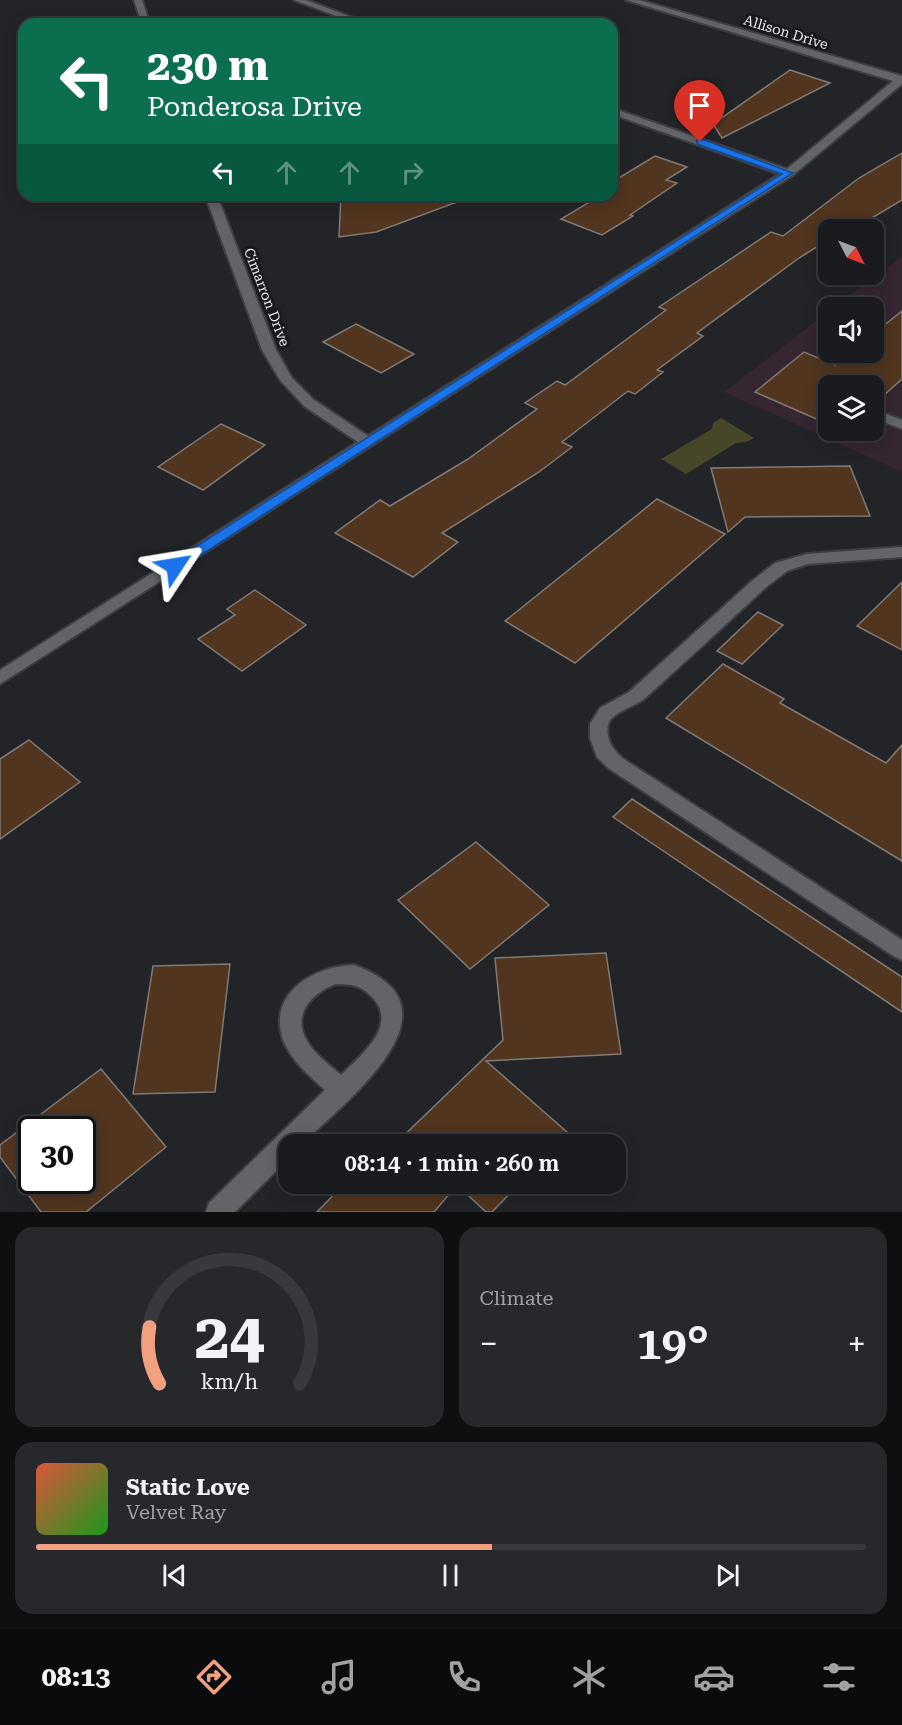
<!DOCTYPE html>
<meta charset="utf-8">
<style>
:root{--surface:#1a1b1e;--page:#27282b;--text:#f1f3f6;--muted:#9fa1a4;--line:#38393c;--accent:#f2a080}
body{margin:0;font-family:"Roboto Serif",serif;background:var(--page);color:var(--text);height:100vh;display:flex;flex-direction:column;font-size:22px;white-space:nowrap}
*{box-sizing:border-box;margin:0}
p{font-size:20px;color:var(--muted)}
.icon{flex:none;width:33px;height:33px;fill:none;stroke:currentColor;stroke-width:2;stroke-linecap:round;stroke-linejoin:round}
.map{position:relative;height:1212px;overflow:hidden}
.details{display:flex;flex-direction:column;gap:15px;padding:15px;background:#0e0f10;flex:1}
.details>*{flex:none}
.hud{position:absolute;left:18px;top:18px;width:600px;height:183px;border-radius:18px;box-shadow:0 3px 15px #0003,0 0 0 2px var(--line);background:#0b6e4f;color:#fff;overflow:hidden}
.needle{width:39px;rotate:132deg}
.buttons{position:absolute;left:818px;top:219px;display:grid;gap:12px}
.buttons a{display:grid;place-items:center;width:66px;height:66px;border-radius:12px;background:var(--surface);box-shadow:0 3px 15px #0003,0 0 0 2px var(--line);font-size:30px}
.speed{position:absolute;left:18px;top:1116px;display:flex;gap:12px;font-size:30px;font-weight:700;text-align:center}
.speed>*{display:grid;place-content:center;width:78px;height:78px;border-radius:50%;background:var(--surface);box-shadow:0 3px 15px #0003,0 0 0 2px var(--line);line-height:1}
.speed .limit{border:3px solid #111;border-radius:9px;background:#fff;color:#111}
.pin{position:absolute;display:grid;place-items:center;width:51px;height:51px;color:#fff;margin:-62px -26px;border-radius:50% 50% 50% 0;rotate:-45deg;box-shadow:0 0 6px #0007}
.pin .icon{rotate:45deg}
.me{position:absolute;width:66px;margin:-33px;rotate:57deg;stroke-linejoin:round;filter:drop-shadow(0 0 4px #0008)}
.turn{display:flex;align-items:center;gap:21px;height:126px;padding:0 30px;font-size:27px}
.turn .icon{width:78px;height:78px;stroke-width:2.5}
.turn b{display:block;font-size:42px;line-height:51px}
.lanes{display:flex;align-items:center;height:57px;padding:0 30px;background:#0003;justify-content:center;gap:30px;direction:ltr}
.lanes .off{opacity:.35}
.big{font-size:45px;font-weight:600;line-height:1.1}
.details .widget{flex:1;display:flex;flex-direction:column;justify-content:center;gap:9px;min-width:0;padding:0 21px;border-radius:18px;background:var(--page)}
.details .dial{align-items:center;gap:0}
.dial svg{height:156px;overflow:visible;fill:none;stroke:var(--line);stroke-width:7;stroke-linecap:round;text-anchor:middle}
.dial text{fill:var(--text);stroke:none}
.song{display:flex;align-items:center;gap:18px}
.cover{width:72px;height:72px;border-radius:9px;background:linear-gradient(135deg,hsl(10 70% 55%),hsl(120 70% 35%))}
.played{height:6px;border-radius:3px;background:linear-gradient(90deg,var(--accent) 55%,var(--line) 55%)}
.keys{display:flex;justify-content:space-around;direction:ltr}
.heat{display:flex;justify-content:space-between;align-items:center;font-size:33px;direction:ltr}
.details .tiles{flex:1;display:grid;gap:15px;grid-template-columns:1fr 1fr}
.widget:last-child{grid-column:span 2}
.trip{position:absolute;left:278px;top:1134px;width:348px;height:60px;border-radius:18px;background:var(--surface);box-shadow:0 3px 15px #0003,0 0 0 2px var(--line);font-weight:600;line-height:60px;text-align:center}
.tab-bar{display:flex;height:96px;justify-content:space-around;align-items:center;background:#0a0b0c;color:var(--muted)}
.tab-bar .icon{width:42px;height:42px}
.tab-bar .on{color:var(--accent)}
.tab-bar b{font-size:27px;color:var(--text)}
.map>svg:first-child{display:block}
.commercial{fill:#352631;fill-rule:evenodd}
.green{fill:#454728}
.building{fill:#51351f;stroke:#7f7a76;stroke-width:1.5;fill-rule:evenodd}
.lines{fill:none;stroke-linecap:round;stroke-linejoin:round}
.service-casing{stroke:#3d3e42;stroke-width:4}
.minor-casing{stroke:#3d3e42;stroke-width:4}
.service{fill:#63646a;fill-rule:evenodd}
.minor{fill:#63646a;fill-rule:evenodd}
.route{fill:#1a73e8;stroke:#114b97;stroke-width:1.5}
.labels{text-anchor:middle;stroke-width:6;stroke-linejoin:round;paint-order:stroke}
.far-street-label{font-size:14px;fill:#ebecef;stroke:#191a1e}
</style>
<div class="map">
<svg width="902" height="1212" viewBox="0 0 902 1212">
<rect width="100%" height="100%" fill="#232428"/>
<path class="commercial" d="M902,256V472L724,392L828,312V352H873V308L834,307ZM828,386H873V430H828Z"/>
<path class="green" d="M721,418L754,438L746,442L736,443L686,474L661,459L712,429L713,423Z"/>
<g class="building">
<path d="M790,70L830,83L722,138L713,124Z"/>
<path d="M902,153V200L852,230H828V240L799,258L697,333L703,336L657,370L663,372L635,394L628,391L562,442L572,447L539,472L442,533L458,542L413,577L335,533L380,500L390,506L468,459L537,409L525,403L557,381L565,385L666,310L659,307L771,232L783,236L859,178Z"/>
<path d="M655,156L687,167L666,180L677,183L630,215L633,216L602,235L561,219L598,197L593,195H612V182Z"/>
<path d="M341,195H468V198L376,232L339,237Z"/>
<path d="M902,311V379L873,405V386H828V424L755,392L804,352L835,365L851,352H873V334Z"/>
<path d="M356,324L414,354L381,373L323,342Z"/>
<path d="M221,424L265,445L203,490L158,467Z"/>
<path d="M850,466L870,516L745,517L728,532L711,468Z"/>
<path d="M657,499L725,534L575,663L505,621Z"/>
<path d="M902,582V650L857,626Z"/>
<path d="M255,590L306,625L242,671L198,639L235,615L227,609Z"/>
<path d="M758,612L783,625L742,664L717,651Z"/>
<path d="M723,664L784,699L780,703L886,763L902,745V861L666,718Z"/>
<path d="M29,740L80,782L0,839V759Z"/>
<path d="M632,799L902,977V1012L613,817Z"/>
<path d="M476,842L549,905L470,969L398,900Z"/>
<path d="M606,953L621,1054L486,1061L567,1132L556,1144H395L503,1040L495,958Z"/>
<path d="M230,964L215,1092L133,1094L153,966Z"/>
<path d="M101,1069L166,1147L86,1212H41L0,1157V1145ZM32,1130H82V1180H32Z"/>
<path d="M344,1184H519L492,1212H486L457,1185L434,1212H317Z"/>
</g>
<g class="lines">
<defs>
<g id="service">
<path d="M873,409L902,420V429L873,418Z"/>
<path d="M902,547V557L808,564L787,571L765,588C725,625 685,662 645,698C635,707 611,712 608,725C605,739 613,749 622,758L902,940V960L895,957L608,768L597,757L590,738V724L600,708L629,692L753,580L775,563L807,554Z"/>
</g>
<g id="minor">
<path d="M134,0H142L150,24H142Z"/>
<path d="M294,0H306L370,24H357Z"/>
<path d="M626,0H639L902,76V84L793,175L0,684V670L358,442L304,406L280,380L262,350L205,195H217L276,350L292,378L314,400L368,436L780,174L612,114V108L787,169L893,81Z"/>
<path d="M354,965C470,1007 346,1101 302,1144H288V1159L235,1212H206L209,1203L325,1090C309,1076 291,1060 283,1040C267,993 314,966 354,965ZM336,984C353,984 362,986 373,998C399,1026 359,1057 341,1075C328,1064 312,1052 305,1037C293,1012 314,992 336,984Z"/>
</g>
</defs>
<use href="#service" class="service-casing"/>
<use href="#minor" class="minor-casing"/>
<use href="#service" class="service"/>
<use href="#minor" class="minor"/>
</g>
<path class="route" d="M697,140H704L793,173L179,569H170L168,566L170,563L782,174L697,144Z"/>
<g class="labels">
<g class="far-street-label">
<text transform="translate(786 32) rotate(17)" y="5">Allison Drive</text>
<text transform="translate(267 297) rotate(69)" y="5">Cimarron Drive</text>
</g>
</g>
</svg>
<div class="buttons">
<a><svg class="needle" viewBox="-14 -14 28 28"><path d="M0-13l5 13h-10z" fill="#e53935"/><path d="M0 13l5-13h-10z" fill="#9fa1a4"/></svg></a>
<a><svg class="icon" aria-label="sound" viewBox="0 0 24 24"><path d="M4 9h4l5-4v14l-5-4H4zM17 9q2 3 0 6"/></svg></a>
<a><svg class="icon" aria-label="layers" viewBox="0 0 24 24"><path d="M12 4l9 5-9 5-9-5zM3 14l9 5 9-5"/></svg></a>
</div>
<div class="speed"><div class="limit">30</div></div>
<div class="pin" style="left:700px;top:142px;background:#d93025"><svg class="icon" aria-label="arrive" viewBox="0 0 24 24"><path d="M6 21V4h12l-3 4 3 4H6"/></svg></div>
<svg class="me" style="left:175px;top:566px" viewBox="-20 -20 40 40"><path d="M0-17L14 15 0 8-14 15z" fill="#1a73e8" stroke="#fff" stroke-width="4"/></svg>
<div class="trip">08:14 · 1 min · 260 m</div>
<div class="hud">
<div class="turn"><svg class="icon" aria-label="left" viewBox="0 0 24 24"><path d="M17 20v-9H6M10 6l-5 5 5 5"/></svg><div><b>230 m</b>Ponderosa Drive</div></div>
<div class="lanes"><svg class="icon" aria-label="left" viewBox="0 0 24 24"><path d="M17 20v-9H6M10 6l-5 5 5 5"/></svg><svg class="icon off" aria-label="ahead" viewBox="0 0 24 24"><path d="M12 20V5M6 11l6-6 6 6"/></svg><svg class="icon off" aria-label="ahead" viewBox="0 0 24 24"><path d="M12 20V5M6 11l6-6 6 6"/></svg><svg class="icon off" aria-label="right" viewBox="0 0 24 24"><path d="M7 20v-9h11M14 6l5 5-5 5"/></svg></div>
</div>
</div>
<section class="details">
<div class="tiles">
<div class="widget dial"><svg viewBox="0 0 100 80">
<path d="M14 69A42 42 0 1 1 86 69"/>
<path d="M14 69A42 42 0 0 1 9 40" stroke="#f2a080"/>
<text x="50" y="56" font-size="32" font-weight="700">24</text>
<text x="50" y="72" font-size="11">km/h</text>
</svg></div>
<div class="widget"><p>Climate</p>
<div class="heat"><a>−</a><b class="big">19°</b><a>+</a></div>
</div>
<div class="widget">
<div class="song"><i class="cover"></i><div><b>Static Love</b><p>Velvet Ray</p></div></div>
<div class="played"></div>
<div class="keys"><svg class="icon" aria-label="previous" viewBox="0 0 24 24"><path d="M18 5L8 12l10 7zM5 5v14"/></svg><svg class="icon" aria-label="pause" viewBox="0 0 24 24"><path d="M8 5v14M16 5v14"/></svg><svg class="icon" aria-label="next" viewBox="0 0 24 24"><path d="M6 5l10 7-10 7zM19 5v14"/></svg></div>
</div>
</div>
</section>
<nav class="tab-bar">
<b>08:13</b>
<svg class="icon on" aria-label="directions" viewBox="0 0 24 24"><path d="M12 3l9 9-9 9-9-9zM9 14v-3h6M13 9l2 2-2 2"/></svg>
<svg class="icon" aria-label="music" viewBox="0 0 24 24"><path d="M9 18V5l10-2v13"/><circle cx="6" cy="18" r="3"/><circle cx="16" cy="16" r="3"/></svg>
<svg class="icon" aria-label="phone" viewBox="0 0 24 24"><path d="M5 4h4l2 5-3 2q2 4 5 5l2-3 5 2v4C11 20 4 13 5 4z"/></svg>
<svg class="icon" aria-label="climate" viewBox="0 0 24 24"><path d="M12 3v18M4 7l16 10M4 17L20 7"/></svg>
<svg class="icon" aria-label="car" viewBox="0 0 24 24"><path d="M5 17H2v-5l4-1 3-4h7l3 4 3 1v5h-3M9 17h6M6 11h13"/><circle cx="7" cy="17" r="2"/><circle cx="17" cy="17" r="2"/></svg>
<svg class="icon" aria-label="filters" viewBox="0 0 24 24"><path d="M4 7h16M4 17h16"/><circle cx="9" cy="7" r="2"/><circle cx="15" cy="17" r="2"/></svg>
</nav>
